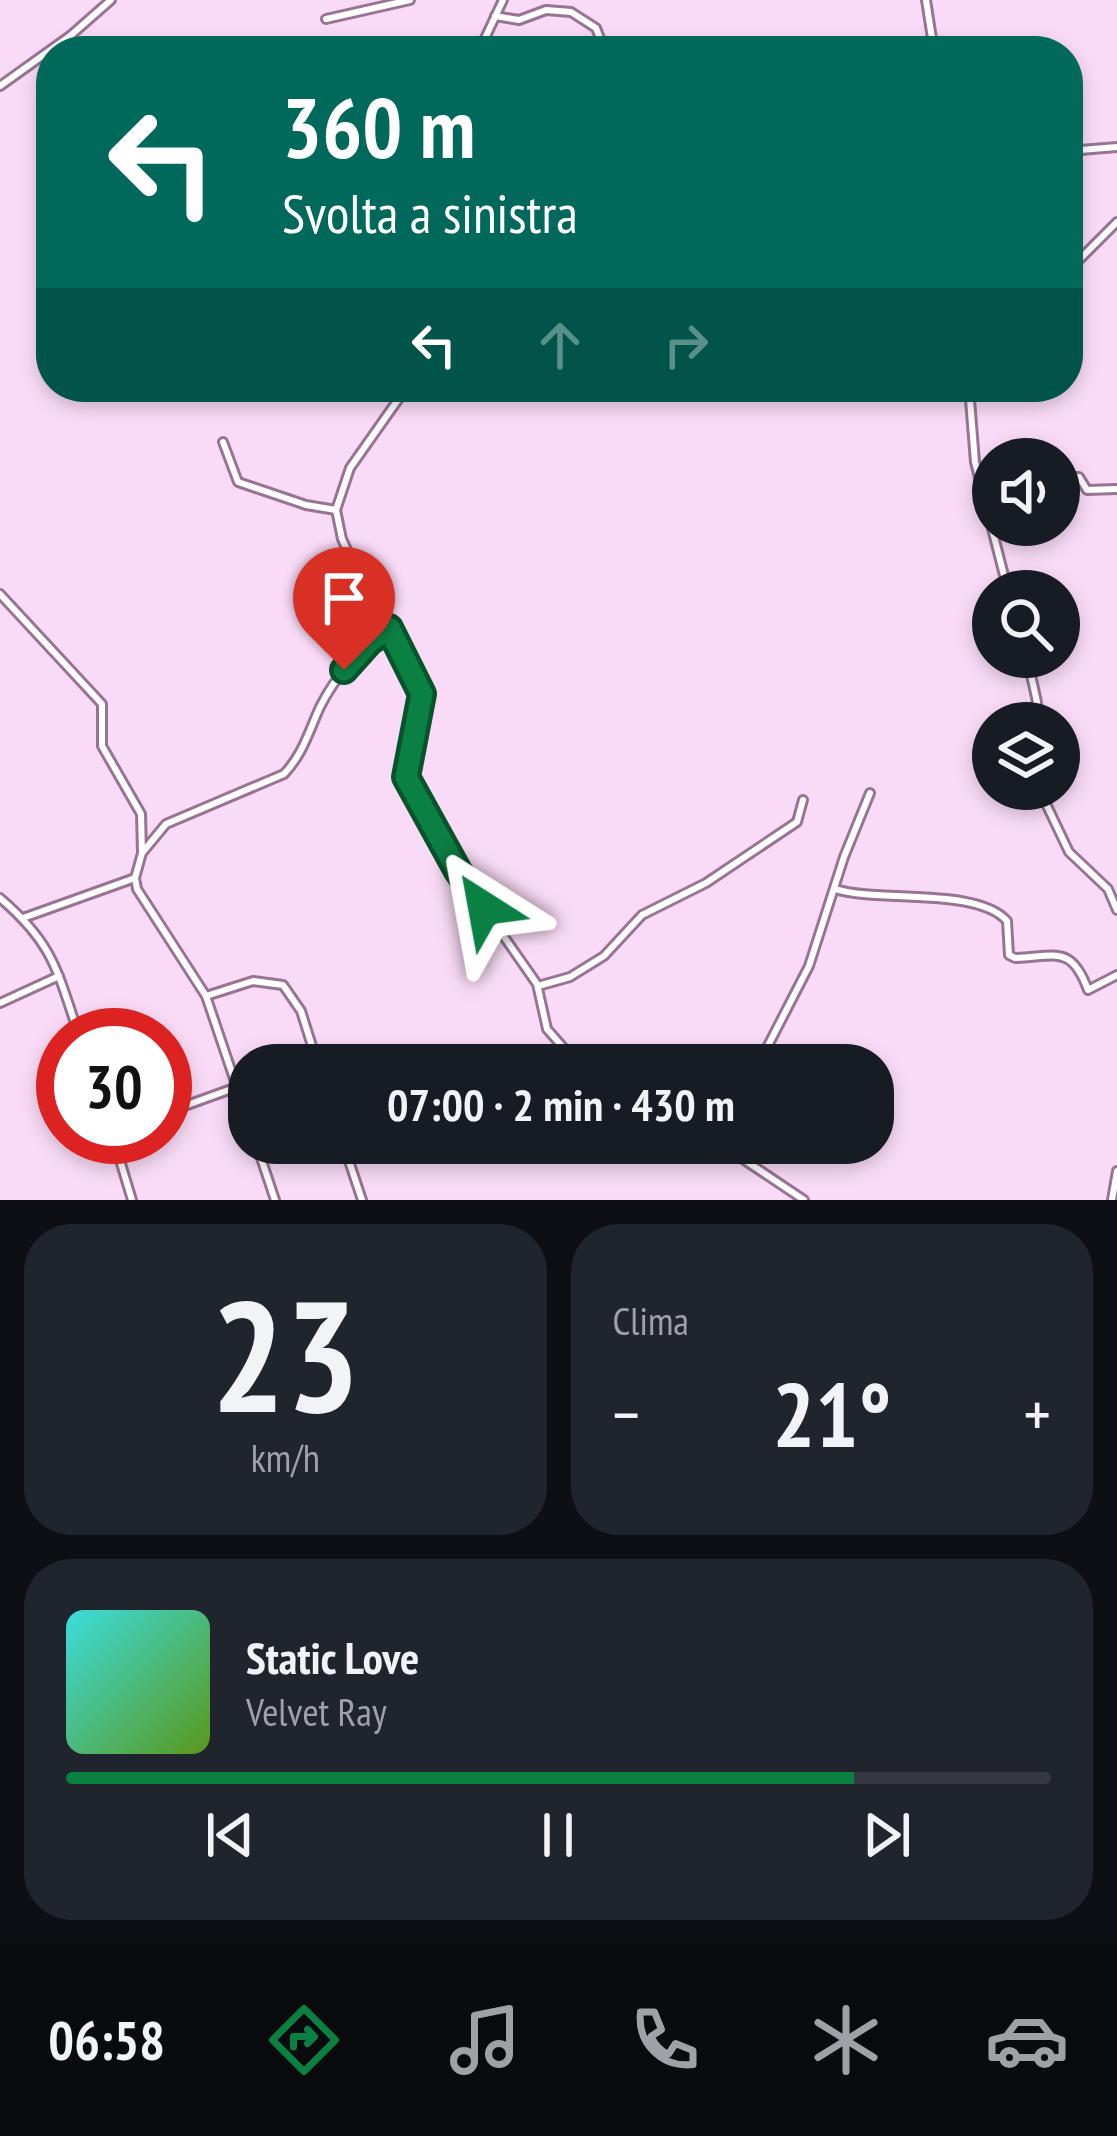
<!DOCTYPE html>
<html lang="it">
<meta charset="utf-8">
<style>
:root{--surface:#171b24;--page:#20242c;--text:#f1f3f6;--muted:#9ea1a6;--line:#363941;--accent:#0b8043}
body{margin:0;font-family:"PT Sans Narrow",sans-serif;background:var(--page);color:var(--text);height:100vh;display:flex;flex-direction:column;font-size:45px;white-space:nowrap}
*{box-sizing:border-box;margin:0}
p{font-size:39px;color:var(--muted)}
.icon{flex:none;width:66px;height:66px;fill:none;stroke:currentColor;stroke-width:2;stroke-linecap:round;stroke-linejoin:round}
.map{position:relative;height:1200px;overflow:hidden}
.sheet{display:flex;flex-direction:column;gap:24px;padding:24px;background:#0d0f14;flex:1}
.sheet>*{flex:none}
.hud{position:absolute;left:36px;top:36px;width:1047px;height:366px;border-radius:48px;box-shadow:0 6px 18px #0003;background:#00695c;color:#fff;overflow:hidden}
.buttons{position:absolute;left:972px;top:438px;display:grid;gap:24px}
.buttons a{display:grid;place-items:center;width:108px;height:108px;border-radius:50%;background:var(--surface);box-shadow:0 6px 18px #0003;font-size:60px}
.speed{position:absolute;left:36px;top:1008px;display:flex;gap:24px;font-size:60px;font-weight:700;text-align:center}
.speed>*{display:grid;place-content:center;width:156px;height:156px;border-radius:50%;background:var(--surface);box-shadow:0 6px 18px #0003;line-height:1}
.speed .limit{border:18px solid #d22;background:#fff;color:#111}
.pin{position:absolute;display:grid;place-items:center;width:102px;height:102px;color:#fff;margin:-123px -51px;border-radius:50% 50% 50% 0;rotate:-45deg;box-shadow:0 0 12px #0007}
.pin .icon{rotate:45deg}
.me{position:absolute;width:132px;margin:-66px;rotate:326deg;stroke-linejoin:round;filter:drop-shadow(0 0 9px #0008)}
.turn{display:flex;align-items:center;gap:42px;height:252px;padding:0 48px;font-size:54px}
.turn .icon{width:156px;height:156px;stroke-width:2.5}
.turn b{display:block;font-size:84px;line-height:102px}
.lanes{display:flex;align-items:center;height:114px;padding:0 48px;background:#0003;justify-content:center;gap:60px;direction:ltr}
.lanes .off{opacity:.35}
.big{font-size:90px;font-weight:700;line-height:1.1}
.sheet .widget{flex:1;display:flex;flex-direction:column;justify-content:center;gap:18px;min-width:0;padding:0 42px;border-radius:48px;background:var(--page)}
.sheet .dial{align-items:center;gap:0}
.dial b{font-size:156px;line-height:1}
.song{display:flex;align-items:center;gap:36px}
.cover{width:144px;height:144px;border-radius:18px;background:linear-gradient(135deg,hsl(180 70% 55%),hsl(90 70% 35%))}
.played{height:12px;border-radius:6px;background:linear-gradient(90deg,var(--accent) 80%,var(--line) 80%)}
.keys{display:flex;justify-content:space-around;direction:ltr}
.heat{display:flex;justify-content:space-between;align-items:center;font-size:66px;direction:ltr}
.sheet .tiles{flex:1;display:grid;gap:24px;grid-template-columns:1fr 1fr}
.widget:last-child{grid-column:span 2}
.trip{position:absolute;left:228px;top:1044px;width:666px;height:120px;border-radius:48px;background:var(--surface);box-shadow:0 6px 18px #0003;font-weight:700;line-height:120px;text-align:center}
.dock{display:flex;height:192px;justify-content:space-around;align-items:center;background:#090b0e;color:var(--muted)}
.dock .icon{width:84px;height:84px}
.dock .on{color:var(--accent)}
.dock b{font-size:54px;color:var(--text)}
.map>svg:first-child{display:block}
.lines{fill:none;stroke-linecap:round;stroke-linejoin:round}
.minor-casing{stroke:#987494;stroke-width:12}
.minor{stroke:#fff;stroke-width:6}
.route-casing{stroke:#07532c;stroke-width:30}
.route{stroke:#0b8043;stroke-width:21}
</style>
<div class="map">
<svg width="1117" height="1200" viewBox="0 0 1117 1200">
<rect width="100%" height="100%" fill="#fadbf7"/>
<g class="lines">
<defs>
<g id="minor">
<path d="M926,0L934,51"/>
<path d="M495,16L519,20L546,10L571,12L596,28L603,46L621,51"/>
<path d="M326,19L410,0"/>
<path d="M479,51L503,0"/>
<path d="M0,86L70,36L111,0"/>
<path d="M1068,151L1117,147"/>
<path d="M1068,271L1117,222"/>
<path d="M407,387L350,468L336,510L342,539L355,567L422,695L406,777L458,871L537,984L547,1029L568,1053L589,1065"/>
<path d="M969,387L975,462L1008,591"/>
<path d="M223,442L238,482L306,505L336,510"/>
<path d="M1059,478L1079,477L1087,490L1117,489"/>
<path d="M979,480H993"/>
<path d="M0,594L102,704V746L141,814L142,852"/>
<path d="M1026,723L1037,702L1027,657"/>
<path d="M1039,789L1069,852L1108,889L1117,910"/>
<path d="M835,889C880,903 977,887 1007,921L1009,955L1015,958C1055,957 1071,944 1088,990L1117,975"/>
<path d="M0,898C54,944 57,971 79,1035"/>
<path d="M23,918L135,878"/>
<path d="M538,986L570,977L604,956L642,915L706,883L797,822L803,800"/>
<path d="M206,996L253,981L283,985L301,1011L318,1065"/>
<path d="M0,1003L59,976"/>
<path d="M758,1065L809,966L844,857L870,793"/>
<path d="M165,1113L237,1087"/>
<path d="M249,1123L206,996L137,889L135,878L142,853L166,824L284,774C303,754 309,731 320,707C336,675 360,649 389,628"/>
<path d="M113,1137L132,1200"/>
<path d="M256,1143L275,1200"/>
<path d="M343,1143L362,1200"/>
<path d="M719,1143L804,1200"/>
<path d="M1112,1200L1117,1171"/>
</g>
</defs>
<use href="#minor" class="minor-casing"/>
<use href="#minor" class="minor"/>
</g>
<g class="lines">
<defs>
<path id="route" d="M344,670L370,641L389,628L422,694L406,777L458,871L484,908"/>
</defs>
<use href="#route" class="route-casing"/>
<use href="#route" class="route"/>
</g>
</svg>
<div class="buttons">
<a><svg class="icon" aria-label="sound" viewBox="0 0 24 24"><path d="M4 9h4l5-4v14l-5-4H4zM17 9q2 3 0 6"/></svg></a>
<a><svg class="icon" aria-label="search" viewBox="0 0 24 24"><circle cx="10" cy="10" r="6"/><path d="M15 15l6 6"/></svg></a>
<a><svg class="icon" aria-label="layers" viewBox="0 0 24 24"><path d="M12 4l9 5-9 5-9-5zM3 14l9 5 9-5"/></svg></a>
</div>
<div class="speed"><div class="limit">30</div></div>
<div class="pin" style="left:344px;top:670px;background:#d93025"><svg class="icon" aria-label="arrive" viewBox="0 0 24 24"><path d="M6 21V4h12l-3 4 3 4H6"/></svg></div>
<svg class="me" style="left:484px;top:908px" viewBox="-20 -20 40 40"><path d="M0-17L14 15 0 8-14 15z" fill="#0b8043" stroke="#fff" stroke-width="4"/></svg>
<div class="trip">07:00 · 2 min · 430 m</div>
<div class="hud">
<div class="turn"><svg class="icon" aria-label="left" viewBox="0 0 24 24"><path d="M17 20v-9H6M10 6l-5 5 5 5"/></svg><div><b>360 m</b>Svolta a sinistra</div></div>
<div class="lanes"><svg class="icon" aria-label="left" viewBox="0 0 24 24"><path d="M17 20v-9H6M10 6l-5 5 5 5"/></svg><svg class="icon off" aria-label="ahead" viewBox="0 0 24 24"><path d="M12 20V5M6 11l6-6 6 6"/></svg><svg class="icon off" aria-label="right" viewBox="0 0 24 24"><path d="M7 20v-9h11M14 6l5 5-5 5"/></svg></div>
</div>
</div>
<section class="sheet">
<div class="tiles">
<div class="widget dial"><b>23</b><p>km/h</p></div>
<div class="widget"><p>Clima</p>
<div class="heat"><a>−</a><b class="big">21°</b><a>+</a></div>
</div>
<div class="widget">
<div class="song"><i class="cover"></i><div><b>Static Love</b><p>Velvet Ray</p></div></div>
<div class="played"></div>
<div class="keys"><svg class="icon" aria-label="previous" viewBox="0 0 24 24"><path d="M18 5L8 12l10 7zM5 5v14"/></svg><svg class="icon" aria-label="pause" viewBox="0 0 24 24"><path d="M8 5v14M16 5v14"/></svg><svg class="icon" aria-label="next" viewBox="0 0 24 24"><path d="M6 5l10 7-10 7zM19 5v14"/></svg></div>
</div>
</div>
</section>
<nav class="dock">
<b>06:58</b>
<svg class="icon on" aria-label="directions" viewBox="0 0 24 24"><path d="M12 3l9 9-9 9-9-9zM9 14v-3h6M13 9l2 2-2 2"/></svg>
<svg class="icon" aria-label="music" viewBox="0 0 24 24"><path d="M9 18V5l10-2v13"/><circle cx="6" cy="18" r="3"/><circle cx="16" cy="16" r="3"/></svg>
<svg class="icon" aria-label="phone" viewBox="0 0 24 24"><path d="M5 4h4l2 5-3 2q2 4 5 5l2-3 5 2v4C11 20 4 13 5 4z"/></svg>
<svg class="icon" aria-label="climate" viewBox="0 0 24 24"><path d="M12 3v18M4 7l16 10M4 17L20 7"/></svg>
<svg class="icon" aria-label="car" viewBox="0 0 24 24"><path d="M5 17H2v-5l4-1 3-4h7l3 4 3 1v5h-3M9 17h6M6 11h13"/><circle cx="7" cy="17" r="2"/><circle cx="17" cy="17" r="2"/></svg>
</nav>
